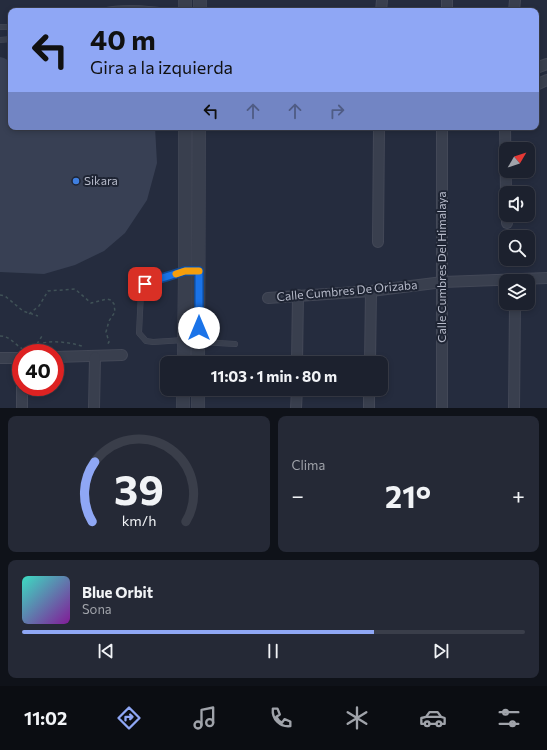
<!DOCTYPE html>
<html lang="es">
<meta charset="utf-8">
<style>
:root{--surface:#1c212e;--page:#252936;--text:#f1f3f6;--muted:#a0a3aa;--line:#3a3e4a;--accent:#8fa7f5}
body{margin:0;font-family:Commissioner,sans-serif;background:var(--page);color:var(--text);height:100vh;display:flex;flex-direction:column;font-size:15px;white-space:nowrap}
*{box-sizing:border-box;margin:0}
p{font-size:13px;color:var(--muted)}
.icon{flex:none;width:22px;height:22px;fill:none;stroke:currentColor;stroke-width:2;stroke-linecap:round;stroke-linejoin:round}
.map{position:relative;height:408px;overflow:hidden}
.sheet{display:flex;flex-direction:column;gap:8px;padding:8px;background:#0f1219;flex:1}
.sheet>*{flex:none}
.top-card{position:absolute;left:8px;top:8px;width:531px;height:122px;border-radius:8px;box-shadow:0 2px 6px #0003,0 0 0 1px var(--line);background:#8fa7f5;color:#111;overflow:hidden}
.needle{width:26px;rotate:51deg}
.controls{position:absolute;left:499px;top:142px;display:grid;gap:8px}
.controls a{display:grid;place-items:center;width:36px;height:36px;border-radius:8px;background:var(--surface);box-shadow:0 2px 6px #0003,0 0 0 1px var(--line);font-size:20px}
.speed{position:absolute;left:12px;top:344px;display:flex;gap:8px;font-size:20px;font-weight:700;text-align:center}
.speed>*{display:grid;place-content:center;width:52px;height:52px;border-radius:50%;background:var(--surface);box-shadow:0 2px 6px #0003,0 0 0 1px var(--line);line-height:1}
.speed .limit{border:6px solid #d22;background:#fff;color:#111}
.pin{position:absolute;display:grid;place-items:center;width:34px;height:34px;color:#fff;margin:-17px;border-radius:8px;box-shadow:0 2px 6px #0006}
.me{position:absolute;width:44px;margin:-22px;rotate:0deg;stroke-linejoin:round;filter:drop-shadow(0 0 3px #0008)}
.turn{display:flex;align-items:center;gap:14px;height:84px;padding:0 16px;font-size:18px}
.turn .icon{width:52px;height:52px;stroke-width:2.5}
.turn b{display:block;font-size:28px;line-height:34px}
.lanes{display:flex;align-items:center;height:38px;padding:0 16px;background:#0003;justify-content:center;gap:20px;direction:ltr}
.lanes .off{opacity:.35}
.big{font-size:30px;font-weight:700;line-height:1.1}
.sheet .card{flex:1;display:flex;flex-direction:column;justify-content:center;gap:6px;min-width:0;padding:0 14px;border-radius:8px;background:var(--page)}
.sheet .dial{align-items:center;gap:0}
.dial svg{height:104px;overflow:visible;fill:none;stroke:var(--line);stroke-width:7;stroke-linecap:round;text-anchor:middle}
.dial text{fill:var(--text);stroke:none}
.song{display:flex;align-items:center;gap:12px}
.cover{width:48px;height:48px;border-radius:6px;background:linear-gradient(135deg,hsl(170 70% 55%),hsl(290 70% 35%))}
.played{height:4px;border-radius:2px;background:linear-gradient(90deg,var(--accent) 70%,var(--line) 70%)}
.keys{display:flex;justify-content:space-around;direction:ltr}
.heat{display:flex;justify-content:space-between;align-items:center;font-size:22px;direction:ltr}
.sheet .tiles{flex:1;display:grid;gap:8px;grid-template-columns:1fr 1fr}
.card:last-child{grid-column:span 2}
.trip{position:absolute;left:160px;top:356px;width:228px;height:40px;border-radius:8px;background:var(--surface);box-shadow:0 2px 6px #0003,0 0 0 1px var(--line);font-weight:700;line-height:40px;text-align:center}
.dock{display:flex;height:64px;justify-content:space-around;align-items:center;background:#0b0d12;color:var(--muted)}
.dock .icon{width:28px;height:28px}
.dock .selected{color:var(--accent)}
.dock b{font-size:18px;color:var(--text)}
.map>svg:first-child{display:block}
.building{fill:#384054}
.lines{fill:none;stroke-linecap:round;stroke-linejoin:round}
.service-casing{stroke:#434857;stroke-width:6}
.minor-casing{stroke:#434857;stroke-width:12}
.tertiary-casing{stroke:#434857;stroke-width:14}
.path{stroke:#405257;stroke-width:1.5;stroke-dasharray:3 3;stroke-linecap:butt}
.service{stroke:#393f4e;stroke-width:5}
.minor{stroke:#393f4e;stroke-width:10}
.tertiary{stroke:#393f4e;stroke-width:13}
.route-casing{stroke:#114b97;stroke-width:10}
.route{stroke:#1a73e8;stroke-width:7}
.slow{stroke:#f59e0b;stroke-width:7}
.shop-dot{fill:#3f7fe0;stroke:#1e2433;stroke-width:1.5}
.labels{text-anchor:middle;stroke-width:4;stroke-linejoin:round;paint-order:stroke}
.poi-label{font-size:12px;fill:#b6bac9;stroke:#1e2433;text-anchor:start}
.street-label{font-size:12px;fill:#b6bac9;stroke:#1e2433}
</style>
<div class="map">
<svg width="547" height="408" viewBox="0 0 547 408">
<rect width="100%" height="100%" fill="#252c3e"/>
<path class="building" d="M0,57L4,58L11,62V127H155L157,163L147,200L125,233L104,251L75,265L44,274L0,272Z"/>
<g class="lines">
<defs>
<g id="service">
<path d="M101,11C124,6 144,8 167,11"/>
<path d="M0,27H11"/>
<path d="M0,40L11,39"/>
<path d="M184,272C171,275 145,278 141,292L139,333L146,341L153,342L184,340"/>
<path d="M200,342L235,344"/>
</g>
<g id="minor">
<path d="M381,11L382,0"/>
<path d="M447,11V0"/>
<path d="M514,11L515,0"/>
<path d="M536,68L547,64"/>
<path d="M536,85L547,80"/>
<path d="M505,127L506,193"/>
<path d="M507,215V223"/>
<path d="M378,242L379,127"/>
<path d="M268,298L371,291L443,282L547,278"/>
<path d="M55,357L122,355"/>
<path d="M0,358H21"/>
<path d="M297,363L298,295"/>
<path d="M370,363L371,291"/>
<path d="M22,408V387"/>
<path d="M94,408L95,357"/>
<path d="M296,408L297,389"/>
<path d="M369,408V389"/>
<path d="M442,408V127"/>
<path d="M514,408L515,303"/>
</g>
<g id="tertiary">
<path d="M185,11V0"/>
<path d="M200,11V0"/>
<path d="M184,363L185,271V127"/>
<path d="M198,363L199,127"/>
<path d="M183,408V389"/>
<path d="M198,408V389"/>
</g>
</defs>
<use href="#service" class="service-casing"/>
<use href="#minor" class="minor-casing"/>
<use href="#tertiary" class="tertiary-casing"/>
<g class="path">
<path d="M0,295L5,296L23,311L38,316"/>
<path d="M29,314L39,306L48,291L75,289L91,303L107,299L111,300L114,304L115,312L109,321L106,332L109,342L107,345"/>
<path d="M0,336C10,336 15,345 23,349C29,348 33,345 38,344C53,340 67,342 82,346"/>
<path d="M37,344L42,336"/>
</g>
<use href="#service" class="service"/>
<use href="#minor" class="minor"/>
<use href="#tertiary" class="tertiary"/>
</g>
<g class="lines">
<defs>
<path id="route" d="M145,284L149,282L185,271H199V328"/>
</defs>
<use href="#route" class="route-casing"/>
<use href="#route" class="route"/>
<path class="slow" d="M176,274L185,271H199"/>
</g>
<circle class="shop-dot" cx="76" cy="181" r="4"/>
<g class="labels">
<g class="poi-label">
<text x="84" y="185">Sikara</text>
</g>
<g class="street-label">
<text transform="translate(442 267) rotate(-90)" y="4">Calle Cumbres Del Himalaya</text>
<text transform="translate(347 291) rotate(-5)" y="4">Calle Cumbres De Orizaba</text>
</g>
</g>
</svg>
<div class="controls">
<a><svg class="needle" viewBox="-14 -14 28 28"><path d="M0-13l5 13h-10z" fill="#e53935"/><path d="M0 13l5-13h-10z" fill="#a0a3aa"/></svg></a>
<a><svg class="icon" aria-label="sound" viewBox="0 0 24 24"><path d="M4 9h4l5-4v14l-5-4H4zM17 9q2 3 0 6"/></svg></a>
<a><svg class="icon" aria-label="search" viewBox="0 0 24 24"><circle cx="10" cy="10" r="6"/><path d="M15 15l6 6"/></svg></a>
<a><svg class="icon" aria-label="layers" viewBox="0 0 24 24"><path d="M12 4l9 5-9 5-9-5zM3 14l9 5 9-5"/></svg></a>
</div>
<div class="speed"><div class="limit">40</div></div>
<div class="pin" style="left:145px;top:284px;background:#d93025"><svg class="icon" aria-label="arrive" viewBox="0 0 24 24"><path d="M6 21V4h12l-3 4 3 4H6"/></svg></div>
<svg class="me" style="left:199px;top:328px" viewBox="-20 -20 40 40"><circle r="19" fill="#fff"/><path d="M0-13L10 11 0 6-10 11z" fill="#1a73e8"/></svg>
<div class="trip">11:03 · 1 min · 80 m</div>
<div class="top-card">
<div class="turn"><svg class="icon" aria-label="left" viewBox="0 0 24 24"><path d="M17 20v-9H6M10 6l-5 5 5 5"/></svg><div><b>40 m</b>Gira a la izquierda</div></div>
<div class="lanes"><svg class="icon" aria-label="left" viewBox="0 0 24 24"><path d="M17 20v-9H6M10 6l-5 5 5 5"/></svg><svg class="icon off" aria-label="ahead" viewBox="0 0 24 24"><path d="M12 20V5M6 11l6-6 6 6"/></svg><svg class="icon off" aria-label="ahead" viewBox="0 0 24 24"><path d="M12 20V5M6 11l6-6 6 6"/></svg><svg class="icon off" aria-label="right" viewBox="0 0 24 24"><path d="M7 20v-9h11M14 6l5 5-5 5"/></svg></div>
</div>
</div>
<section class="sheet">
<div class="tiles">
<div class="card dial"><svg viewBox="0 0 100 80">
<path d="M14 69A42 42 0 1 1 86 69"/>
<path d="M14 69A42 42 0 0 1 16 23" stroke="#8fa7f5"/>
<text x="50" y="56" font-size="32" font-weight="700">39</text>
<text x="50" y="72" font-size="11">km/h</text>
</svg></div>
<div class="card"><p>Clima</p>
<div class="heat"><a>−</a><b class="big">21°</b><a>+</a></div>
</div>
<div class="card">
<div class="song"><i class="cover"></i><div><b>Blue Orbit</b><p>Sona</p></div></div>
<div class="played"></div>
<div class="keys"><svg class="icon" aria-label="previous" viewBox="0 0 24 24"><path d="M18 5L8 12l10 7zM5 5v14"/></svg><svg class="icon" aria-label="pause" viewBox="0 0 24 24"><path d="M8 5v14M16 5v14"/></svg><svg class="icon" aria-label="next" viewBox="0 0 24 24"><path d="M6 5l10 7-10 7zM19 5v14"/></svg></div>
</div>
</div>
</section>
<nav class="dock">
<b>11:02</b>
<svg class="icon selected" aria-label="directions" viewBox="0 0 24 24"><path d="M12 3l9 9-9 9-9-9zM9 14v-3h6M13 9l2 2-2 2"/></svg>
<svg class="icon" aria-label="music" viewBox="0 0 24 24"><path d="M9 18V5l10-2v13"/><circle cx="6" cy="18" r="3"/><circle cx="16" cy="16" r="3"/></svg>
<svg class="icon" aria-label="phone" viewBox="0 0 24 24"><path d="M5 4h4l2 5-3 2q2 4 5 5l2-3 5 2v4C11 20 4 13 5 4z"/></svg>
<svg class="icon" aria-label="climate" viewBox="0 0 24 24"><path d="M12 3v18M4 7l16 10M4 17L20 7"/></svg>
<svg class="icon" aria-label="car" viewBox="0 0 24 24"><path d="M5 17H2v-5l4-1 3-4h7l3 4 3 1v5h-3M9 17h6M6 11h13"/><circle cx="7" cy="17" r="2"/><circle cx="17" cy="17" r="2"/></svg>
<svg class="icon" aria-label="filters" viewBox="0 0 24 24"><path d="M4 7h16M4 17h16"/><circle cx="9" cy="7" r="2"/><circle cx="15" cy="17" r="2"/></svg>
</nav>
